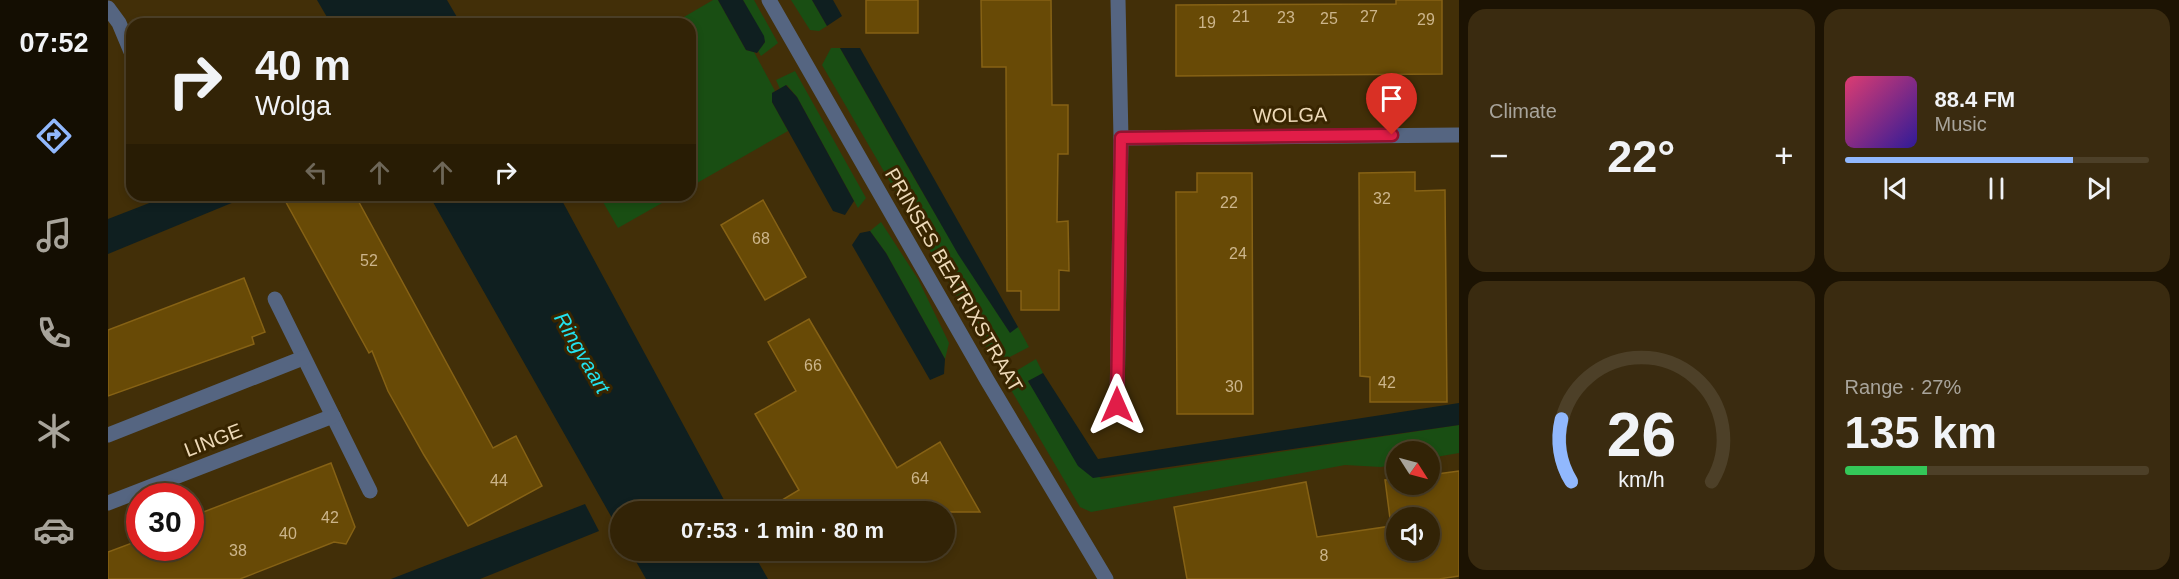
<!DOCTYPE html>
<meta charset="utf-8">
<style>
:root{--surface:#322306;--page:#3a2b10;--text:#f1f3f6;--muted:#a8a49b;--line:#4d4028;--accent:#91b8fd}
body{margin:0;font-family:Helvetica,sans-serif;background:var(--page);color:var(--text);height:100vh;display:flex;flex-direction:column;font-size:22px;white-space:nowrap}
*{box-sizing:border-box;margin:0}
p{font-size:20px;color:var(--muted)}
.icon{flex:none;width:33px;height:33px;fill:none;stroke:currentColor;stroke-width:2;stroke-linecap:round;stroke-linejoin:round}
.map{position:relative;flex:1;overflow:hidden}
.side{display:flex;flex-direction:column;gap:9px;padding:9px;background:#1c1303;width:720px}
.side>*{flex:none}
.hud{position:absolute;left:18px;top:18px;width:570px;height:183px;border-radius:18px;box-shadow:0 3px 9px #0003,0 0 0 2px var(--line);background:#322306;color:var(--text);overflow:hidden}
.needle{width:39px;rotate:126deg}
.controls{position:absolute;left:1278px;top:441px;display:grid;gap:12px}
.controls a{display:grid;place-items:center;width:54px;height:54px;border-radius:50%;background:var(--surface);box-shadow:0 3px 9px #0003,0 0 0 2px var(--line);font-size:30px}
.speed{position:absolute;left:18px;top:483px;display:flex;gap:12px;font-size:30px;font-weight:700;text-align:center}
.speed>*{display:grid;place-content:center;width:78px;height:78px;border-radius:50%;background:var(--surface);box-shadow:0 3px 9px #0003,0 0 0 2px var(--line);line-height:1}
.speed .limit{border:9px solid #d22;background:#fff;color:#111}
.pin{position:absolute;display:grid;place-items:center;width:51px;height:51px;color:#fff;margin:-62px -26px;border-radius:50% 50% 50% 0;rotate:-45deg;box-shadow:0 0 6px #0007}
.pin .icon{rotate:45deg}
.me{position:absolute;width:66px;margin:-33px;rotate:0deg;stroke-linejoin:round;filter:drop-shadow(0 0 4px #0008)}
.turn{display:flex;align-items:center;gap:21px;height:126px;padding:0 30px;font-size:27px}
.turn .icon{width:78px;height:78px;stroke-width:2.5}
.turn b{display:block;font-size:42px;line-height:51px}
.lanes{display:flex;align-items:center;height:57px;padding:0 30px;background:#0003;justify-content:center;gap:30px;direction:ltr}
.lanes .off{opacity:.35}
.big{font-size:45px;font-weight:700;line-height:1.1}
.side .tile{flex:1;display:flex;flex-direction:column;justify-content:center;gap:9px;min-width:0;padding:0 21px;border-radius:18px;background:var(--page)}
.side .dial{align-items:center;gap:0}
.dial svg{height:156px;overflow:visible;fill:none;stroke:var(--line);stroke-width:7;stroke-linecap:round;text-anchor:middle}
.dial text{fill:var(--text);stroke:none}
.song{display:flex;align-items:center;gap:18px}
.cover{width:72px;height:72px;border-radius:9px;background:linear-gradient(135deg,hsl(340 70% 55%),hsl(250 70% 35%))}
.played{height:6px;border-radius:3px;background:linear-gradient(90deg,var(--accent) 75%,var(--line) 75%)}
.keys{display:flex;justify-content:space-around;direction:ltr}
.heat{display:flex;justify-content:space-between;align-items:center;font-size:33px;direction:ltr}
.charge{height:9px;border-radius:4px;background:linear-gradient(90deg,#34c759 27%,var(--line) 0)}
.side .tiles{flex:1;display:grid;gap:9px;grid-template-columns:repeat(2,1fr)}
.trip{position:absolute;left:502px;top:501px;width:345px;height:60px;border-radius:30px;background:var(--surface);box-shadow:0 3px 9px #0003,0 0 0 2px var(--line);font-weight:700;line-height:60px;text-align:center}
main{display:flex;flex:1;min-height:0}
.dock{display:flex;flex-direction:column;width:108px;justify-content:space-around;align-items:center;background:#140e02;color:var(--muted)}
.dock .icon{width:42px;height:42px}
.dock .current{color:var(--accent)}
.dock b{font-size:27px;color:var(--text)}
.map>svg:first-child{display:block}
.green{fill:#194e13}
.water{fill:#0f1f20}
.building{fill:#684a06;stroke:#866215;stroke-width:1.5;fill-rule:evenodd}
.lines{fill:none;stroke-linecap:round;stroke-linejoin:round}
.minor{stroke:#556581;stroke-width:15}
.route-casing{stroke:#92132f;stroke-width:15}
.route{stroke:#e11d48;stroke-width:10}
.labels{text-anchor:middle;stroke-width:6;stroke-linejoin:round;paint-order:stroke}
.number-label{font-size:16px;fill:#ccb58b}
.street-label{font-size:20px;fill:#edd9b7;stroke:#382500}
.water-label{font-size:21px;font-style:italic;fill:#23e2ee;stroke:#382500}
</style>
<main>
<nav class="dock">
<b>07:52</b>
<svg class="icon current" aria-label="directions" viewBox="0 0 24 24"><path d="M12 3l9 9-9 9-9-9zM9 14v-3h6M13 9l2 2-2 2"/></svg>
<svg class="icon" aria-label="music" viewBox="0 0 24 24"><path d="M9 18V5l10-2v13"/><circle cx="6" cy="18" r="3"/><circle cx="16" cy="16" r="3"/></svg>
<svg class="icon" aria-label="phone" viewBox="0 0 24 24"><path d="M5 4h4l2 5-3 2q2 4 5 5l2-3 5 2v4C11 20 4 13 5 4z"/></svg>
<svg class="icon" aria-label="climate" viewBox="0 0 24 24"><path d="M12 3v18M4 7l16 10M4 17L20 7"/></svg>
<svg class="icon" aria-label="car" viewBox="0 0 24 24"><path d="M5 17H2v-5l4-1 3-4h7l3 4 3 1v5h-3M9 17h6M6 11h13"/><circle cx="7" cy="17" r="2"/><circle cx="17" cy="17" r="2"/></svg>
</nav>
<div class="map">
<svg width="1351" height="579" viewBox="0 0 1351 579">
<rect width="100%" height="100%" fill="#422f08"/>
<g class="green">
<path d="M605,0H610L638,50L646,52L667,91L664,93V102L680,131L582,187V24H564Z"/>
<path d="M635,0H646L670,43L653,56L650,51L657,42Z"/>
<path d="M683,0H704L719,26L711,31L702,30Z"/>
<path d="M723,48H732C787,144 840,241 902,332L910,327L921,347L888,364L714,65Z"/>
<path d="M687,71L758,198L750,208L689,97L679,85L672,89L668,80Z"/>
<path d="M491,195H568L510,228Z"/>
<path d="M773,222L810,279L841,343L837,359L778,253L762,231Z"/>
<path d="M928,359L935,373L920,382L993,479L1351,425V453L1322,458V452H1288V464L1273,467L1237,465L983,512L972,507L896,378Z"/>
</g>
<g class="water">
<path d="M209,0H339L353,24H223Z"/>
<path d="M610,0H635L656,36L657,42L649,53L638,50Z"/>
<path d="M704,0H725L734,16L719,26Z"/>
<path d="M732,48H752L910,327L902,333L850,254Z"/>
<path d="M678,85L689,97L746,201L737,215L725,211L664,102V93Z"/>
<path d="M62,195H143L0,254V219Z"/>
<path d="M321,195H451L622,511L513,512V534Z"/>
<path d="M762,231L778,253L837,359L836,374L822,380L744,245L752,233Z"/>
<path d="M935,373L990,459L1351,403V425L985,478L970,466L920,381Z"/>
<path d="M477,504L491,531L372,579H283Z"/>
<path d="M522,551H644L660,579H538Z"/>
</g>
<g class="building">
<rect x="758" y="0" width="52" height="33"/>
<path d="M873,0H943L944,105H960V154H950L949,222L960,221L961,271L951,270V310H913V291H899L898,67H874Z"/>
<path d="M1288,0H1334V74L1068,76V5L1288,4Z"/>
<path d="M1307,172V191L1337,190L1339,402H1262V377L1252,376L1251,173Z"/>
<path d="M1089,173H1144L1145,414H1069L1068,192H1089Z"/>
<path d="M174,195H247L385,448L408,436L434,486L360,526L316,455L280,391L264,351L261,353Z"/>
<path d="M655,200L698,277L657,300L613,225Z"/>
<path d="M136,278L157,332L144,337L146,344L0,396V330Z"/>
<path d="M701,319L789,468L832,442L872,512H654L691,490L647,414L688,391L660,342Z"/>
<path d="M223,463L247,527L238,544L226,542L132,579H0V552L32,540V548H82L85,516Z"/>
<path d="M1351,471V576L1331,579H1079L1066,507L1198,482L1209,537L1283,526L1277,480L1288,479V484H1322V475ZM1288,518H1322V550H1288Z"/>
</g>
<g class="lines">
<g class="minor">
<path d="M661,0L879,380L998,579"/>
<path d="M0,8L11,23L24,54"/>
<path d="M1013,138L1351,135"/>
<path d="M167,299L262,491"/>
<path d="M1009,405L1013,138L1010,0"/>
<path d="M0,435L195,358"/>
<path d="M0,503L225,416"/>
</g>
</g>
<g class="lines">
<defs>
<path id="route" d="M1009,405L1013,138L1284,135"/>
</defs>
<use href="#route" class="route-casing"/>
<use href="#route" class="route"/>
</g>
<g class="labels">
<g class="number-label">
<text x="1133" y="22">21</text>
<text x="1261" y="22">27</text>
<text x="1178" y="23">23</text>
<text x="1221" y="24">25</text>
<text x="1318" y="25">29</text>
<text x="1099" y="28">19</text>
<text x="1274" y="204">32</text>
<text x="1121" y="208">22</text>
<text x="653" y="244">68</text>
<text x="1130" y="259">24</text>
<text x="261" y="266">52</text>
<text x="705" y="371">66</text>
<text x="1279" y="388">42</text>
<text x="1126" y="392">30</text>
<text x="812" y="484">64</text>
<text x="391" y="486">44</text>
<text x="222" y="523">42</text>
<text x="180" y="539">40</text>
<text x="130" y="556">38</text>
<text x="1216" y="561">8</text>
</g>
<g class="street-label">
<text transform="translate(1182 115) rotate(-1)" y="7">WOLGA</text>
<text transform="translate(846 280) rotate(60)" y="7">PRINSES BEATRIXSTRAAT</text>
<text transform="translate(105 440) rotate(-21)" y="7">LINGE</text>
</g>
<g class="water-label">
<text transform="translate(474 353) rotate(60)" y="7">Ringvaart</text>
</g>
</g>
</svg>
<div class="controls">
<a><svg class="needle" viewBox="-14 -14 28 28"><path d="M0-13l5 13h-10z" fill="#e53935"/><path d="M0 13l5-13h-10z" fill="#a8a49b"/></svg></a>
<a><svg class="icon" aria-label="sound" viewBox="0 0 24 24"><path d="M4 9h4l5-4v14l-5-4H4zM17 9q2 3 0 6"/></svg></a>
</div>
<div class="speed"><div class="limit">30</div></div>
<div class="pin" style="left:1284px;top:135px;background:#d93025"><svg class="icon" aria-label="arrive" viewBox="0 0 24 24"><path d="M6 21V4h12l-3 4 3 4H6"/></svg></div>
<svg class="me" style="left:1009px;top:405px" viewBox="-20 -20 40 40"><path d="M0-17L14 15 0 8-14 15z" fill="#e11d48" stroke="#fff" stroke-width="4"/></svg>
<div class="trip">07:53 · 1 min · 80 m</div>
<div class="hud">
<div class="turn"><svg class="icon" aria-label="right" viewBox="0 0 24 24"><path d="M7 20v-9h11M14 6l5 5-5 5"/></svg><div><b>40 m</b>Wolga</div></div>
<div class="lanes"><svg class="icon off" aria-label="left" viewBox="0 0 24 24"><path d="M17 20v-9H6M10 6l-5 5 5 5"/></svg><svg class="icon off" aria-label="ahead" viewBox="0 0 24 24"><path d="M12 20V5M6 11l6-6 6 6"/></svg><svg class="icon off" aria-label="ahead" viewBox="0 0 24 24"><path d="M12 20V5M6 11l6-6 6 6"/></svg><svg class="icon" aria-label="right" viewBox="0 0 24 24"><path d="M7 20v-9h11M14 6l5 5-5 5"/></svg></div>
</div>
</div>
<section class="side">
<div class="tiles">
<div class="tile"><p>Climate</p>
<div class="heat"><a>−</a><b class="big">22°</b><a>+</a></div>
</div>
<div class="tile">
<div class="song"><i class="cover"></i><div><b>88.4 FM</b><p>Music</p></div></div>
<div class="played"></div>
<div class="keys"><svg class="icon" aria-label="previous" viewBox="0 0 24 24"><path d="M18 5L8 12l10 7zM5 5v14"/></svg><svg class="icon" aria-label="pause" viewBox="0 0 24 24"><path d="M8 5v14M16 5v14"/></svg><svg class="icon" aria-label="next" viewBox="0 0 24 24"><path d="M6 5l10 7-10 7zM19 5v14"/></svg></div>
</div>
<div class="tile dial"><svg viewBox="0 0 100 80">
<path d="M14 69A42 42 0 1 1 86 69"/>
<path d="M14 69A42 42 0 0 1 9 37" stroke="#91b8fd"/>
<text x="50" y="56" font-size="32" font-weight="700">26</text>
<text x="50" y="72" font-size="11">km/h</text>
</svg></div>
<div class="tile"><p>Range · 27%</p><b class="big">135 km</b><div class="charge"></div></div>
</div>
</section>
</main>
